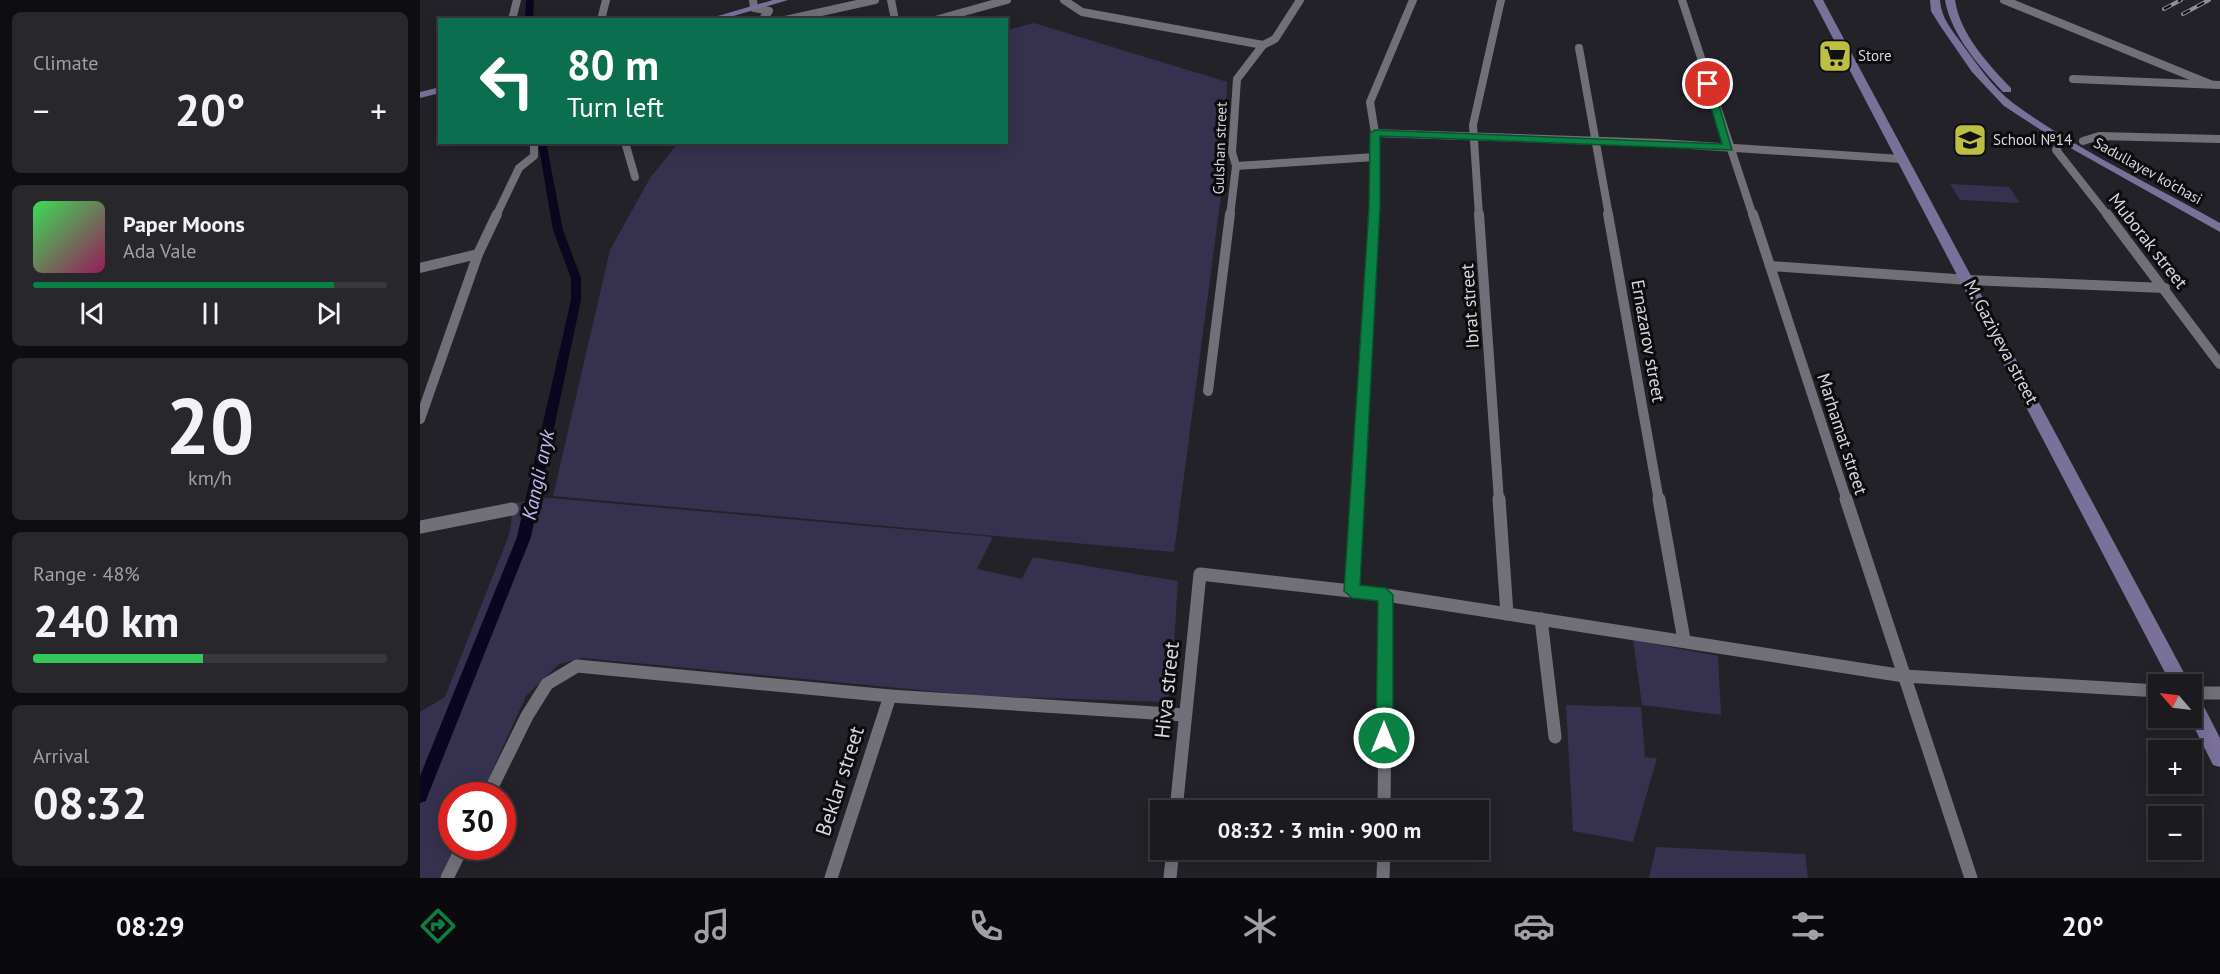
<!DOCTYPE html>
<meta charset="utf-8">
<style>
:root{--surface:#1a1a1f;--page:#27272c;--text:#f1f3f6;--muted:#9fa1a4;--line:#38383d;--accent:#0b8043}
body{margin:0;font-family:"PT Sans",sans-serif;background:var(--page);color:var(--text);height:100vh;display:flex;flex-direction:column;font-size:22px;white-space:nowrap}
*{box-sizing:border-box;margin:0}
p{font-size:20px;color:var(--muted)}
.icon{flex:none;width:33px;height:33px;fill:none;stroke:currentColor;stroke-width:2;stroke-linecap:round;stroke-linejoin:round}
.map{position:relative;flex:1;overflow:hidden}
.panel{display:flex;flex-direction:column;gap:12px;padding:12px;background:#0e0e11;width:420px}
.panel>*{flex:none}
.guide{position:absolute;left:18px;top:18px;width:570px;height:126px;border-radius:0px;box-shadow:0 3px 15px #0003,0 0 0 2px var(--line);background:#0b6e4f;color:#fff;overflow:hidden}
.needle{width:39px;rotate:298deg}
.controls{position:absolute;left:1728px;top:674px;display:grid;gap:12px}
.controls a{display:grid;place-items:center;width:54px;height:54px;border-radius:0px;background:var(--surface);box-shadow:0 3px 15px #0003,0 0 0 2px var(--line);font-size:30px}
.speed{position:absolute;left:18px;top:782px;display:flex;gap:12px;font-size:30px;font-weight:700;text-align:center}
.speed>*{display:grid;place-content:center;width:78px;height:78px;border-radius:50%;background:var(--surface);box-shadow:0 3px 15px #0003,0 0 0 2px var(--line);line-height:1}
.speed .limit{border:9px solid #d22;background:#fff;color:#111}
.pin{position:absolute;display:grid;place-items:center;width:51px;height:51px;color:#fff;margin:-26px;border:3px solid #fff;border-radius:50%;box-shadow:0 2px 6px #0007}
.me{position:absolute;width:66px;margin:-33px;rotate:0deg;stroke-linejoin:round;filter:drop-shadow(0 0 4px #0008)}
.turn{display:flex;align-items:center;gap:21px;height:126px;padding:0 30px;font-size:27px}
.turn .icon{width:78px;height:78px;stroke-width:2.5}
.turn b{display:block;font-size:42px;line-height:51px}
.big{font-size:45px;font-weight:700;line-height:1.1}
.panel .card{flex:1;display:flex;flex-direction:column;justify-content:center;gap:9px;min-width:0;padding:0 21px;border-radius:9px;background:var(--page)}
.panel .dial{align-items:center;gap:0}
.dial b{font-size:78px;line-height:1}
.song{display:flex;align-items:center;gap:18px}
.cover{width:72px;height:72px;border-radius:9px;background:linear-gradient(135deg,hsl(130 70% 55%),hsl(330 70% 35%))}
.played{height:6px;border-radius:3px;background:linear-gradient(90deg,var(--accent) 85%,var(--line) 85%)}
.keys{display:flex;justify-content:space-around;direction:ltr}
.heat{display:flex;justify-content:space-between;align-items:center;font-size:33px;direction:ltr}
.charge{height:9px;border-radius:4px;background:linear-gradient(90deg,#34c759 48%,var(--line) 0)}
.trip{position:absolute;left:730px;top:800px;width:339px;height:60px;border-radius:0px;background:var(--surface);box-shadow:0 3px 15px #0003,0 0 0 2px var(--line);font-weight:700;line-height:60px;text-align:center}
.tabs{display:flex;height:96px;justify-content:space-around;align-items:center;background:#0a0a0c;color:var(--muted)}
.tabs .icon{width:42px;height:42px}
.tabs .active{color:var(--accent)}
.tabs b{font-size:27px;color:var(--text)}
main{display:flex;flex:1;min-height:0}
.map>svg:first-child{display:block}
.green{fill:#36314e}
.lines{fill:none;stroke-linecap:round;stroke-linejoin:round}
.canal{fill:#0c0520;fill-rule:evenodd}
.street-far2{stroke:#717078;stroke-width:8}
.street-far1{stroke:#717078;stroke-width:10}
.street{stroke:#717078;stroke-width:13}
.secondary{fill:#7a719a;fill-rule:evenodd}
.rail-casing{stroke:#908f95;stroke-width:4}
.rail{stroke:#0c0c0f;stroke-width:2;stroke-dasharray:8;stroke-linecap:butt}
.route{fill:#0b8043;stroke:#07532c;stroke-width:1.5}
.labels{text-anchor:middle;stroke-width:6;stroke-linejoin:round;paint-order:stroke}
.far-poi-label{font-size:15px;fill:#d8d7dc;stroke:#0c0c0f;text-anchor:start}
.far-street-label{font-size:15px;fill:#d8d7dc;stroke:#0c0c0f}
.street-label{font-size:18px;fill:#d8d7dc;stroke:#0c0c0f}
.water-label{font-size:20px;font-style:italic;fill:#c1b8f5;stroke:#0c0c0f}
.near-street-label{font-size:21px;fill:#d8d7dc;stroke:#0c0c0f}
</style>
<main>
<section class="panel">
<div class="card"><p>Climate</p>
<div class="heat"><a>−</a><b class="big">20°</b><a>+</a></div>
</div>
<div class="card">
<div class="song"><i class="cover"></i><div><b>Paper Moons</b><p>Ada Vale</p></div></div>
<div class="played"></div>
<div class="keys"><svg class="icon" aria-label="previous" viewBox="0 0 24 24"><path d="M18 5L8 12l10 7zM5 5v14"/></svg><svg class="icon" aria-label="pause" viewBox="0 0 24 24"><path d="M8 5v14M16 5v14"/></svg><svg class="icon" aria-label="next" viewBox="0 0 24 24"><path d="M6 5l10 7-10 7zM19 5v14"/></svg></div>
</div>
<div class="card dial"><b>20</b><p>km/h</p></div>
<div class="card"><p>Range · 48%</p><b class="big">240 km</b><div class="charge"></div></div>
<div class="card"><p>Arrival</p><b class="big">08:32</b></div>
</section>
<div class="map">
<svg width="1800" height="878" viewBox="0 0 1800 878">
<rect width="100%" height="100%" fill="#232229"/>
<g class="green">
<path d="M614,23L807,82L805,166L754,552L133,496L190,250L230,178L258,143L586,142L587,30Z"/>
<path d="M1530,184L1589,187L1600,203L1540,200Z"/>
<path d="M130,498L573,537L557,569L602,579L613,557L758,581L751,692L743,702L563,696L163,658L139,664L106,696L61,795H32V846H36L20,878H0V712L25,697L89,535L94,503Z"/>
<path d="M1213,640L1298,656L1301,715L1222,705Z"/>
<path d="M1146,705L1221,707L1225,757L1237,758L1213,842L1153,831Z"/>
<path d="M1236,847L1385,854L1388,878H1229Z"/>
</g>
<g class="lines">
<g class="canal">
<path d="M106,0H114L113,20H105Z"/>
<path d="M118,142H126L143,230L161,278V300L111,537L8,795L6,801L0,803V776L97,537L151,300V278L133,230Z"/>
</g>
<g class="street-far2">
<path d="M333,0L334,8L349,11L342,20"/>
<path d="M471,0L475,20"/>
<path d="M644,0L662,12L843,45"/>
<path d="M1262,0L1333,216"/>
<path d="M1584,0L1790,84"/>
<path d="M92,20L97,0"/>
<path d="M181,20L186,0"/>
<path d="M365,20L455,0"/>
<path d="M515,20L587,0"/>
<path d="M1159,48L1189,216"/>
<path d="M1653,79L1800,85"/>
<path d="M955,133L1240,143L1481,159"/>
<path d="M1642,139L1636,150L1688,216"/>
<path d="M1663,141L1679,136L1800,139"/>
<path d="M205,142L215,177"/>
<path d="M816,166L955,157"/>
<path d="M76,216L99,168L114,156V142"/>
<path d="M810,216L816,166L812,152L817,79L843,45L855,39L880,0"/>
<path d="M955,216V133L950,102L993,0"/>
<path d="M1059,216L1053,125L1081,0"/>
</g>
<g class="street-far1">
<path d="M1059,214L1079,501"/>
<path d="M1188,214L1239,501"/>
<path d="M1333,214L1427,501"/>
<path d="M1687,214L1800,364"/>
<path d="M58,254L77,214"/>
<path d="M1350,266L1549,280L1745,288"/>
<path d="M0,268L58,254L0,419"/>
<path d="M788,391L810,214"/>
<path d="M937,501L955,214"/>
</g>
<g class="street">
<path d="M1079,499L1087,614"/>
<path d="M1239,499L1264,640"/>
<path d="M1426,499L1551,878"/>
<path d="M0,527L92,509"/>
<path d="M932,591L938,499"/>
<path d="M1121,619L1135,737"/>
<path d="M1772,693H1800"/>
<path d="M68,795L107,716L127,684L157,666L470,696L765,715"/>
<path d="M756,810L780,574L966,595L1484,676L1738,691"/>
<path d="M964,810L966,595"/>
<path d="M27,878L43,846"/>
<path d="M411,878L470,696"/>
<path d="M750,878L753,849"/>
<path d="M963,878L964,849"/>
</g>
<g class="secondary">
<path d="M353,0H368L300,20H284Z"/>
<path d="M1393,0H1403L1770,684H1751Z"/>
<path d="M1510,0H1520C1521,18 1532,30 1542,44C1557,64 1573,88 1593,103C1655,149 1733,185 1800,223V232L1638,141L1584,106L1552,72L1519,24L1511,11Z"/>
<path d="M1525,0H1535C1540,34 1568,64 1591,88V92H1583C1560,67 1531,35 1525,0Z"/>
<path d="M20,87V93L0,98V92Z"/>
<path d="M1772,694L1779,697L1800,738V767L1793,765L1769,717H1772Z"/>
</g>
<defs>
<g id="rail">
<path d="M1744,9L1761,0"/>
<path d="M1763,14L1789,0"/>
</g>
</defs>
<use href="#rail" class="rail-casing"/>
<use href="#rail" class="rail"/>
</g>
<path class="route" d="M1288,82L1293,84L1312,150L960,136V208L940,585L966,588L973,595V738L971,744L964,747L958,744L956,738L958,601L932,598L924,591L949,208L950,133L955,130L1302,144L1284,84Z"/>
<defs>
<symbol id="supermarket-square" viewBox="-11 -11 22 22"><rect x="-9" y="-9" width="18" height="18" rx="4" fill="#bcbf44" stroke="#0c0c0f"/><path d="M-6-5.5h2.5l.6 2H6L4.5 2H-2.5L-4.4-4H-6ZM-1.5 3.2a1.3 1.3 0 1 0 .1 0ZM3 3.2a1.3 1.3 0 1 0 .1 0Z" fill="#111"/></symbol>
<symbol id="school-square" viewBox="-11 -11 22 22"><rect x="-9" y="-9" width="18" height="18" rx="4" fill="#bcbf44" stroke="#0c0c0f"/><path d="M0-5L7-2L0 1L-7-2ZM-4 1L0 2.5L4 1V4Q0 6-4 4Z" fill="#111"/></symbol>
</defs>
<g fill-rule="evenodd">
<use href="#supermarket-square" x="1396" y="37" width="38" height="38"/>
<use href="#school-square" x="1531" y="121" width="38" height="38"/>
</g>
<g class="labels">
<g class="far-poi-label">
<text x="1438" y="61">Store</text>
<text x="1573" y="145">School №14</text>
</g>
<g class="far-street-label">
<text transform="translate(800 148) rotate(-88)" y="5">Gulshan street</text>
<text transform="translate(1728 171) rotate(29)" y="5">Sadullayev ko'chasi</text>
</g>
<g class="street-label">
<text transform="translate(1728 241) rotate(52)" y="6">Muborak street</text>
<text transform="translate(1050 306) rotate(-94)" y="6">Ibrat street</text>
<text transform="translate(1228 341) rotate(80)" y="6">Ernazarov street</text>
<text transform="translate(1581 342) rotate(62)" y="6">M. Gaziyeva street</text>
<text transform="translate(1422 434) rotate(72)" y="6">Marhamat street</text>
</g>
<g class="water-label">
<text transform="translate(118 475) rotate(-78)" y="7">Kangli aryk</text>
</g>
<g class="near-street-label">
<text transform="translate(747 690) rotate(-84)" y="7">Hiva street</text>
<text transform="translate(420 781) rotate(-72)" y="7">Beklar street</text>
</g>
</g>
</svg>
<div class="controls">
<a><svg class="needle" viewBox="-14 -14 28 28"><path d="M0-13l5 13h-10z" fill="#e53935"/><path d="M0 13l5-13h-10z" fill="#9fa1a4"/></svg></a>
<a>+</a>
<a>−</a>
</div>
<div class="speed"><div class="limit">30</div></div>
<div class="pin" style="left:1288px;top:84px;background:#d93025"><svg class="icon" aria-label="arrive" viewBox="0 0 24 24"><path d="M6 21V4h12l-3 4 3 4H6"/></svg></div>
<svg class="me" style="left:964px;top:738px" viewBox="-20 -20 40 40"><circle r="17" fill="#0b8043" stroke="#fff" stroke-width="3"/><path d="M0-11L8 9 0 5-8 9z" fill="#fff"/></svg>
<div class="trip">08:32 · 3 min · 900 m</div>
<div class="guide">
<div class="turn"><svg class="icon" aria-label="left" viewBox="0 0 24 24"><path d="M17 20v-9H6M10 6l-5 5 5 5"/></svg><div><b>80 m</b>Turn left</div></div>
</div>
</div>
</main>
<nav class="tabs">
<b>08:29</b>
<svg class="icon active" aria-label="directions" viewBox="0 0 24 24"><path d="M12 3l9 9-9 9-9-9zM9 14v-3h6M13 9l2 2-2 2"/></svg>
<svg class="icon" aria-label="music" viewBox="0 0 24 24"><path d="M9 18V5l10-2v13"/><circle cx="6" cy="18" r="3"/><circle cx="16" cy="16" r="3"/></svg>
<svg class="icon" aria-label="phone" viewBox="0 0 24 24"><path d="M5 4h4l2 5-3 2q2 4 5 5l2-3 5 2v4C11 20 4 13 5 4z"/></svg>
<svg class="icon" aria-label="climate" viewBox="0 0 24 24"><path d="M12 3v18M4 7l16 10M4 17L20 7"/></svg>
<svg class="icon" aria-label="car" viewBox="0 0 24 24"><path d="M5 17H2v-5l4-1 3-4h7l3 4 3 1v5h-3M9 17h6M6 11h13"/><circle cx="7" cy="17" r="2"/><circle cx="17" cy="17" r="2"/></svg>
<svg class="icon" aria-label="filters" viewBox="0 0 24 24"><path d="M4 7h16M4 17h16"/><circle cx="9" cy="7" r="2"/><circle cx="15" cy="17" r="2"/></svg>
<b>20°</b>
</nav>
